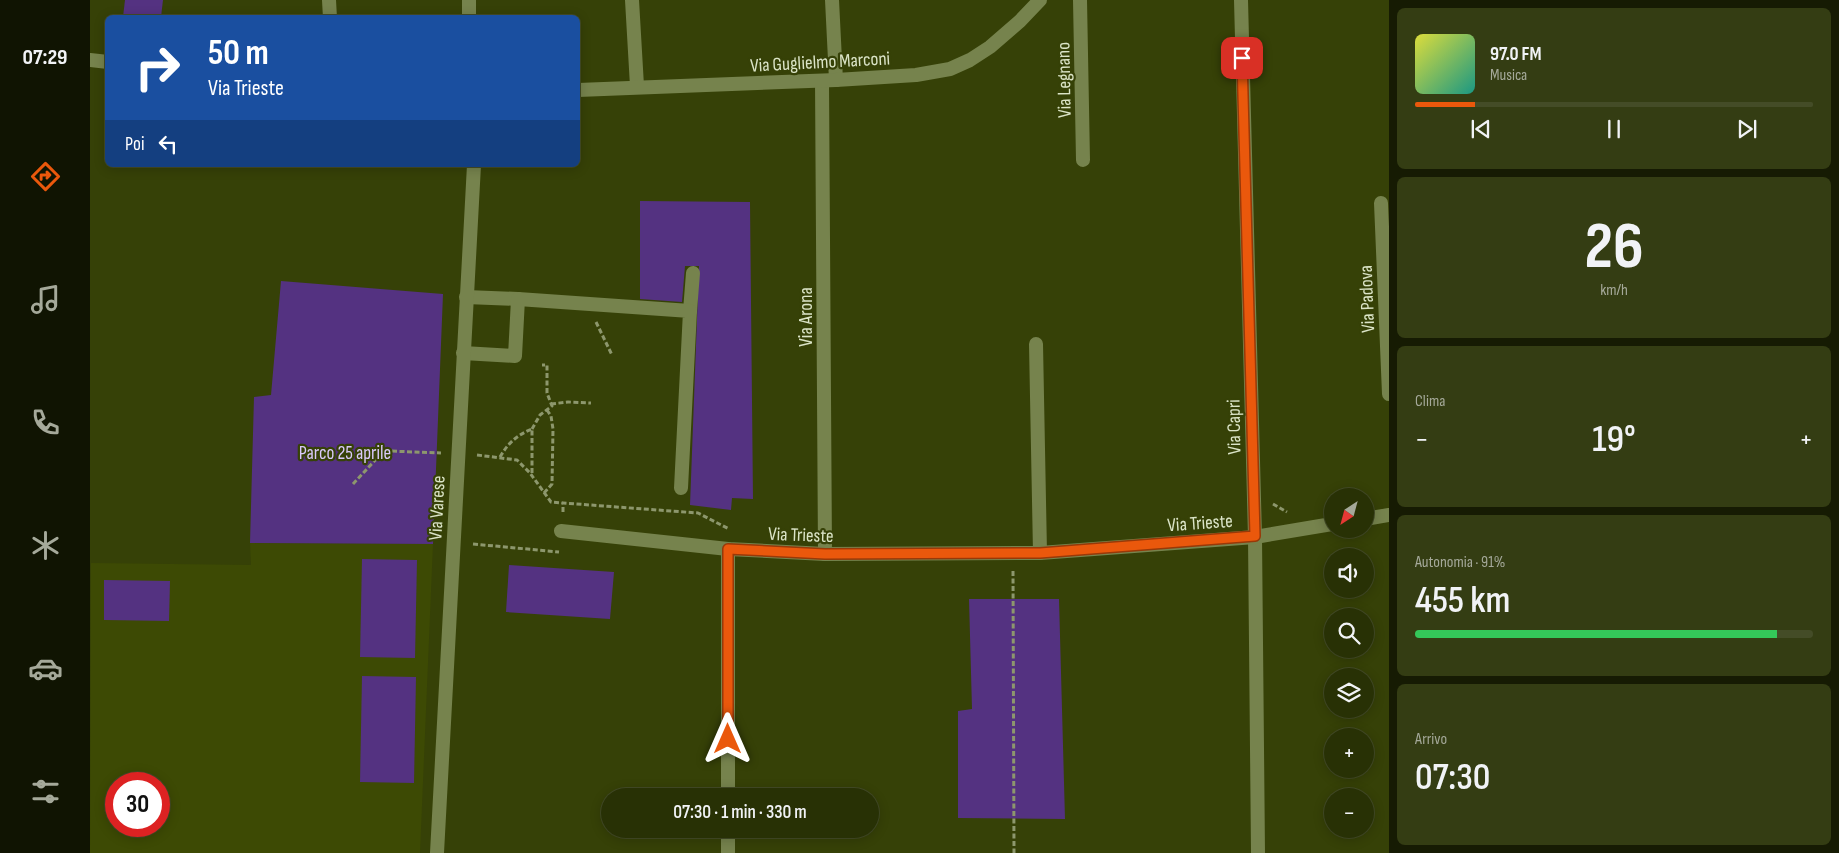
<!DOCTYPE html>
<html lang="it">
<meta charset="utf-8">
<style>
:root{--surface:#283105;--page:#343d13;--text:#f1f3f6;--muted:#a5a99a;--line:#444c27;--accent:#ea580c}
body{margin:0;font-family:"Sofia Sans Condensed",sans-serif;background:var(--page);color:var(--text);height:100vh;display:flex;flex-direction:column;font-size:19px;white-space:nowrap}
*{box-sizing:border-box;margin:0}
p{font-size:16px;color:var(--muted)}
.icon{flex:none;width:28px;height:28px;fill:none;stroke:currentColor;stroke-width:2;stroke-linecap:round;stroke-linejoin:round}
.map{position:relative;flex:1;overflow:hidden}
.panel{display:flex;flex-direction:column;gap:8px;padding:8px;background:#161b03;width:450px}
.panel>*{flex:none}
.banner{position:absolute;left:15px;top:15px;width:475px;height:152px;border-radius:8px;box-shadow:0 2px 12px #0003,0 0 0 1px var(--line);background:#1a4fa0;color:#fff;overflow:hidden}
.needle{width:32px;rotate:216deg}
.controls{position:absolute;left:1234px;top:488px;display:grid;gap:10px}
.controls a{display:grid;place-items:center;width:50px;height:50px;border-radius:50%;background:var(--surface);box-shadow:0 2px 12px #0003,0 0 0 1px var(--line);font-size:25px}
.speed{position:absolute;left:15px;top:772px;display:flex;gap:10px;font-size:25px;font-weight:700;text-align:center}
.speed>*{display:grid;place-content:center;width:65px;height:65px;border-radius:50%;background:var(--surface);box-shadow:0 2px 12px #0003,0 0 0 1px var(--line);line-height:1}
.speed .limit{border:8px solid #d22;background:#fff;color:#111}
.pin{position:absolute;display:grid;place-items:center;width:42px;height:42px;color:#fff;margin:-21px;border-radius:10px;box-shadow:0 2px 8px #0006}
.me{position:absolute;width:55px;margin:-28px;rotate:0deg;stroke-linejoin:round;filter:drop-shadow(0 0 4px #0008)}
.turn{display:flex;align-items:center;gap:18px;height:105px;padding:0 20px;font-size:22px}
.turn .icon{width:65px;height:65px;stroke-width:2.5}
.turn b{display:block;font-size:35px;line-height:42px}
.then{display:flex;align-items:center;height:48px;padding:0 20px;background:#0003;gap:10px;font-size:19px}
.big{font-size:38px;font-weight:600;line-height:1.1}
.panel .card{flex:1;display:flex;flex-direction:column;justify-content:center;gap:8px;min-width:0;padding:0 18px;border-radius:8px;background:var(--page)}
.panel .dial{align-items:center;gap:0}
.dial b{font-size:65px;line-height:1}
.song{display:flex;align-items:center;gap:15px}
.cover{width:60px;height:60px;border-radius:8px;background:linear-gradient(135deg,hsl(60 70% 55%),hsl(170 70% 35%))}
.played{height:5px;border-radius:2px;background:linear-gradient(90deg,var(--accent) 15%,var(--line) 15%)}
.keys{display:flex;justify-content:space-around;direction:ltr}
.heat{display:flex;justify-content:space-between;align-items:center;font-size:28px;direction:ltr}
.charge{height:8px;border-radius:4px;background:linear-gradient(90deg,#34c759 91%,var(--line) 0)}
.trip{position:absolute;left:511px;top:788px;width:278px;height:50px;border-radius:25px;background:var(--surface);box-shadow:0 2px 12px #0003,0 0 0 1px var(--line);font-weight:600;line-height:50px;text-align:center}
main{display:flex;flex:1;min-height:0}
.menu{display:flex;flex-direction:column;width:90px;justify-content:space-around;align-items:center;background:#101402;color:var(--muted)}
.menu .icon{width:35px;height:35px}
.menu .current{color:var(--accent)}
.menu b{font-size:22px;color:var(--text)}
.map>svg:first-child{display:block}
.built{fill:#3d4a04;fill-rule:evenodd}
.green{fill:#543281}
.lines{fill:none;stroke-linecap:round;stroke-linejoin:round}
.path{stroke:#8d976d;stroke-width:3;stroke-dasharray:5 2.5;stroke-linecap:butt}
.minor{stroke:#76834d;stroke-width:14}
.route-casing{stroke:#983908;stroke-width:12}
.route{stroke:#ea580c;stroke-width:9}
.labels{text-anchor:middle;stroke-width:4.5;stroke-linejoin:round;paint-order:stroke}
.street-label{font-size:19px;fill:#dbe4c7;stroke:#364107}
.park-label{font-size:19px;fill:#d9c9fa;stroke:#364107}
</style>
<main>
<nav class="menu">
<b>07:29</b>
<svg class="icon current" aria-label="directions" viewBox="0 0 24 24"><path d="M12 3l9 9-9 9-9-9zM9 14v-3h6M13 9l2 2-2 2"/></svg>
<svg class="icon" aria-label="music" viewBox="0 0 24 24"><path d="M9 18V5l10-2v13"/><circle cx="6" cy="18" r="3"/><circle cx="16" cy="16" r="3"/></svg>
<svg class="icon" aria-label="phone" viewBox="0 0 24 24"><path d="M5 4h4l2 5-3 2q2 4 5 5l2-3 5 2v4C11 20 4 13 5 4z"/></svg>
<svg class="icon" aria-label="climate" viewBox="0 0 24 24"><path d="M12 3v18M4 7l16 10M4 17L20 7"/></svg>
<svg class="icon" aria-label="car" viewBox="0 0 24 24"><path d="M5 17H2v-5l4-1 3-4h7l3 4 3 1v5h-3M9 17h6M6 11h13"/><circle cx="7" cy="17" r="2"/><circle cx="17" cy="17" r="2"/></svg>
<svg class="icon" aria-label="filters" viewBox="0 0 24 24"><path d="M4 7h16M4 17h16"/><circle cx="9" cy="7" r="2"/><circle cx="15" cy="17" r="2"/></svg>
</nav>
<div class="map">
<svg width="1299" height="853" viewBox="0 0 1299 853">
<rect width="100%" height="100%" fill="#364107"/>
<path class="built" d="M160,543L343,544L330,853H0L1,563L161,565ZM26,784H69V826H26Z"/>
<g class="green">
<path d="M35,0H73L71,17H33Z"/>
<path d="M550,201L660,202L663,499L642,498L641,510L600,505L609,266H595L592,302L550,299Z"/>
<path d="M191,281L353,294L343,544L160,543L164,397L181,395Z"/>
<path d="M272,559L327,560L325,658L270,657Z"/>
<path d="M419,565L524,572L520,619L416,612Z"/>
<path d="M14,580L80,581L79,621L14,620Z"/>
<path d="M879,599H969L975,819L868,818V711L882,709Z"/>
<path d="M272,676L326,677L324,783L270,782Z"/>
</g>
<g class="lines">
<g class="path">
<path d="M506,322L522,355"/>
<path d="M461,404L478,402L501,403"/>
<path d="M442,429L450,415L462,406L457,393V365H452"/>
<path d="M387,455L427,460L440,473L461,502L473,503"/>
<path d="M410,457C418,443 427,435 442,429V475"/>
<path d="M263,484L290,455L299,451L351,453"/>
<path d="M454,493L462,484L463,429L461,416L457,410"/>
<path d="M1183,504L1197,512"/>
<path d="M473,512V503L608,513L639,529"/>
<path d="M383,544L469,552"/>
<path d="M923,571L924,853"/>
</g>
<g class="minor">
<path d="M239,0L240,18"/>
<path d="M379,0V18"/>
<path d="M542,0L547,86"/>
<path d="M742,0L746,80"/>
<path d="M990,0L993,160"/>
<path d="M1151,0L1165,537L1168,853"/>
<path d="M0,60L18,62"/>
<path d="M732,81L735,554"/>
<path d="M488,90L746,80L826,75L860,69L880,60L900,47L930,21L950,0"/>
<path d="M1291,203L1299,394"/>
<path d="M376,297L428,299"/>
<path d="M600,311L603,273"/>
<path d="M946,344L950,553"/>
<path d="M373,353L425,356L428,299L600,311L591,488"/>
<path d="M1275,519L1299,515"/>
<path d="M471,531L638,549L735,554L950,553L1165,537L1242,524"/>
<path d="M638,796V549"/>
<path d="M347,853L384,165"/>
<path d="M638,853V829"/>
</g>
</g>
<g class="lines">
<defs>
<path id="route" d="M638,739V549L735,554L950,553L1165,536L1152,58"/>
</defs>
<use href="#route" class="route-casing"/>
<use href="#route" class="route"/>
</g>
<g class="labels">
<g class="street-label">
<text transform="translate(730 61) rotate(-3)" y="7">Via Guglielmo Marconi</text>
<text transform="translate(973 80) rotate(-91)" y="7">Via Legnano</text>
<text transform="translate(1276 299) rotate(-92)" y="7">Via Padova</text>
<text transform="translate(715 317) rotate(-90)" y="7">Via Arona</text>
<text transform="translate(1143 427) rotate(-91)" y="7">Via Capri</text>
<text transform="translate(346 508) rotate(-87)" y="7">Via Varese</text>
<text transform="translate(1110 522) rotate(-4)" y="7">Via Trieste</text>
<text transform="translate(711 534) rotate(2)" y="7">Via Trieste</text>
</g>
<g class="park-label">
<text x="255" y="459">Parco 25 aprile</text>
</g>
</g>
</svg>
<div class="controls">
<a><svg class="needle" viewBox="-14 -14 28 28"><path d="M0-13l5 13h-10z" fill="#e53935"/><path d="M0 13l5-13h-10z" fill="#a5a99a"/></svg></a>
<a><svg class="icon" aria-label="sound" viewBox="0 0 24 24"><path d="M4 9h4l5-4v14l-5-4H4zM17 9q2 3 0 6"/></svg></a>
<a><svg class="icon" aria-label="search" viewBox="0 0 24 24"><circle cx="10" cy="10" r="6"/><path d="M15 15l6 6"/></svg></a>
<a><svg class="icon" aria-label="layers" viewBox="0 0 24 24"><path d="M12 4l9 5-9 5-9-5zM3 14l9 5 9-5"/></svg></a>
<a>+</a>
<a>−</a>
</div>
<div class="speed"><div class="limit">30</div></div>
<div class="pin" style="left:1152px;top:58px;background:#d93025"><svg class="icon" aria-label="arrive" viewBox="0 0 24 24"><path d="M6 21V4h12l-3 4 3 4H6"/></svg></div>
<svg class="me" style="left:638px;top:739px" viewBox="-20 -20 40 40"><path d="M0-17L14 15 0 8-14 15z" fill="#ea580c" stroke="#fff" stroke-width="4"/></svg>
<div class="trip">07:30 · 1 min · 330 m</div>
<div class="banner">
<div class="turn"><svg class="icon" aria-label="right" viewBox="0 0 24 24"><path d="M7 20v-9h11M14 6l5 5-5 5"/></svg><div><b>50 m</b>Via Trieste</div></div>
<div class="then">Poi<svg class="icon" aria-label="left" viewBox="0 0 24 24"><path d="M17 20v-9H6M10 6l-5 5 5 5"/></svg></div>
</div>
</div>
<section class="panel">
<div class="card">
<div class="song"><i class="cover"></i><div><b>97.0 FM</b><p>Musica</p></div></div>
<div class="played"></div>
<div class="keys"><svg class="icon" aria-label="previous" viewBox="0 0 24 24"><path d="M18 5L8 12l10 7zM5 5v14"/></svg><svg class="icon" aria-label="pause" viewBox="0 0 24 24"><path d="M8 5v14M16 5v14"/></svg><svg class="icon" aria-label="next" viewBox="0 0 24 24"><path d="M6 5l10 7-10 7zM19 5v14"/></svg></div>
</div>
<div class="card dial"><b>26</b><p>km/h</p></div>
<div class="card"><p>Clima</p>
<div class="heat"><a>−</a><b class="big">19°</b><a>+</a></div>
</div>
<div class="card"><p>Autonomia · 91%</p><b class="big">455 km</b><div class="charge"></div></div>
<div class="card"><p>Arrivo</p><b class="big">07:30</b></div>
</section>
</main>
